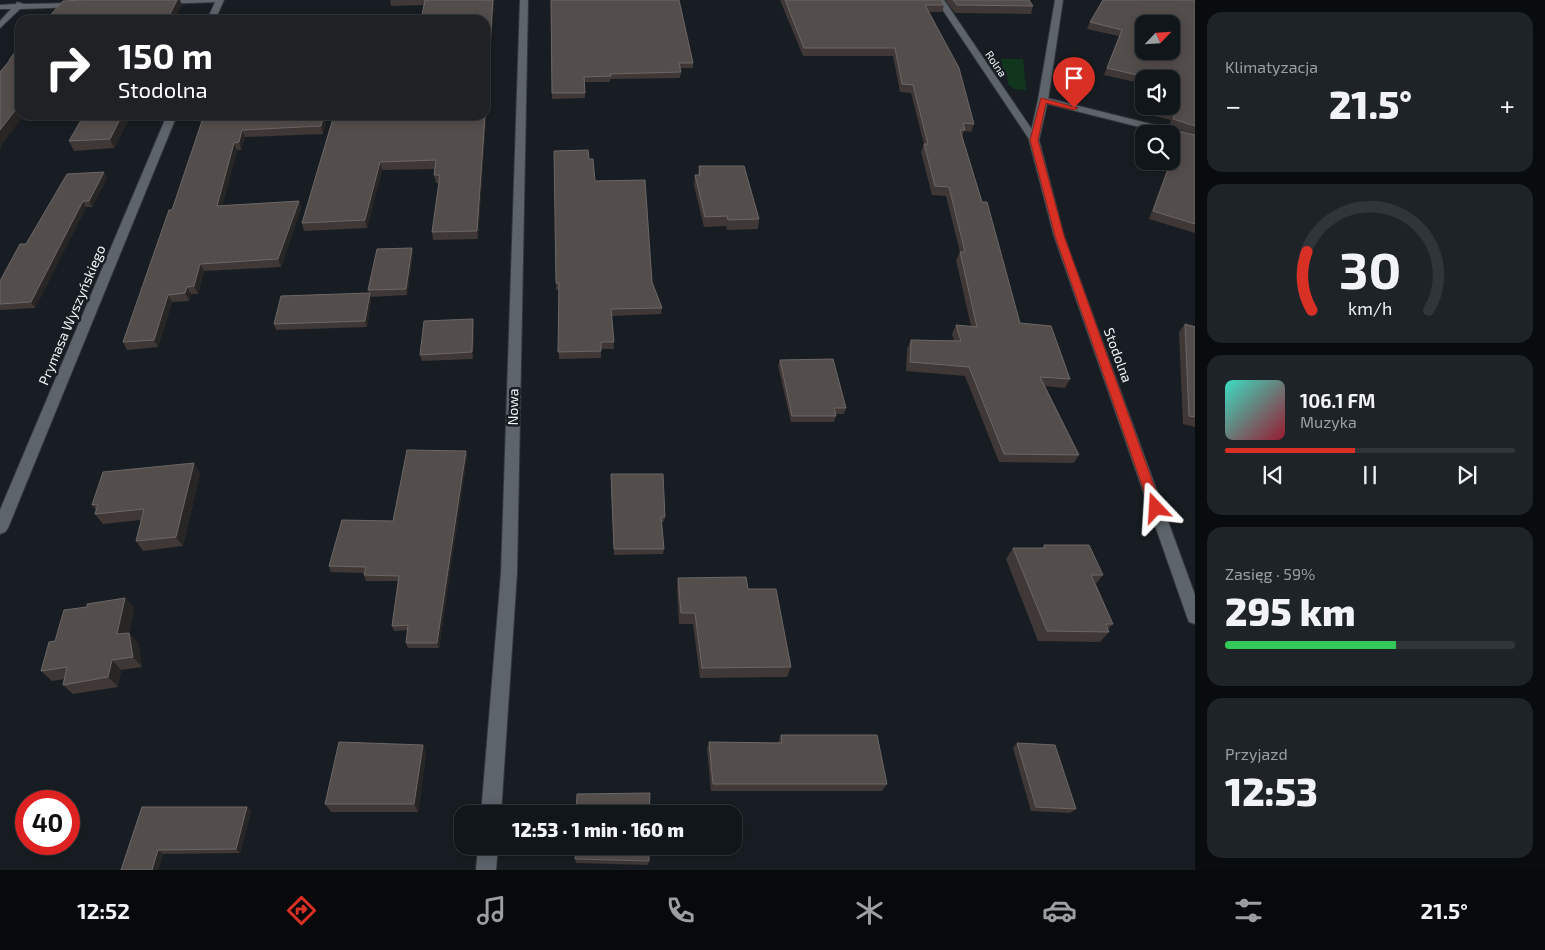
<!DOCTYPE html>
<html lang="pl">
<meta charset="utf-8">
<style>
:root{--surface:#11161a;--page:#1e2327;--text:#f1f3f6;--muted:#9c9fa2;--line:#303539;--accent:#d93025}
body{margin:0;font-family:"Exo 2",sans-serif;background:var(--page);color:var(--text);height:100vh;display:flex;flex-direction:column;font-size:19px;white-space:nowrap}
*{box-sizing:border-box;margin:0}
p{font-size:16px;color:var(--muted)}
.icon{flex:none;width:28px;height:28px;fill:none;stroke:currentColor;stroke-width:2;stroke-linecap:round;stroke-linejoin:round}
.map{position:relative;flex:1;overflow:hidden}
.details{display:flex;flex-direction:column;gap:12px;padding:12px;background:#090c0e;width:350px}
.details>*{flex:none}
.top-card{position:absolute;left:15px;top:15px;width:475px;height:105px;border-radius:15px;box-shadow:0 2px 12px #0003,0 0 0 1px var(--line);background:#202124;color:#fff;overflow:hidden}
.needle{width:32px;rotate:65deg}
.buttons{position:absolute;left:1135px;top:15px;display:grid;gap:10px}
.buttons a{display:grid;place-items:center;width:45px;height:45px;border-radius:10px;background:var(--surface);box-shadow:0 2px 12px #0003,0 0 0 1px var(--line);font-size:25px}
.speed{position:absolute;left:15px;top:790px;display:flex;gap:10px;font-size:25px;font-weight:700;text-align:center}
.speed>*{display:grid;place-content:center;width:65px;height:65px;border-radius:50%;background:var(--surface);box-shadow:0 2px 12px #0003,0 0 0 1px var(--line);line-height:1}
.speed .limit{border:8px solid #d22;background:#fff;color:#111}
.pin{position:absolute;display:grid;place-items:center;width:42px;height:42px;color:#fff;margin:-51px -21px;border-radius:50% 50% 50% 0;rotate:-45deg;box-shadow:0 0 5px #0007}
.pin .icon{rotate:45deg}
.me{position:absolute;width:55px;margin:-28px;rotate:340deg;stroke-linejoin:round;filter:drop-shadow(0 0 4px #0008)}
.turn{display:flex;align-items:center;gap:18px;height:105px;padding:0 20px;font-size:22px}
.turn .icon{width:65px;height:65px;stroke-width:2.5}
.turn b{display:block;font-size:35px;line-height:42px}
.big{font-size:38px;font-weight:800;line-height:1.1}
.details .card{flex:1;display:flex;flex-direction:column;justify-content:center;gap:8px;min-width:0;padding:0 18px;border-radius:15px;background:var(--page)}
.details .dial{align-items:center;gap:0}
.dial svg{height:130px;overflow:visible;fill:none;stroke:var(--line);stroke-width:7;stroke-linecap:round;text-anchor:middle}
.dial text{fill:var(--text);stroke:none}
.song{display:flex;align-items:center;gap:15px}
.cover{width:60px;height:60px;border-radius:8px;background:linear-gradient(135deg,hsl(170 70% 55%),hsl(350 70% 35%))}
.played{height:5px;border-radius:2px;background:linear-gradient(90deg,var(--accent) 45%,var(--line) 45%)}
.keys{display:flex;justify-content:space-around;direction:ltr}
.heat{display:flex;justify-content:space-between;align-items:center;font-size:28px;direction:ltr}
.charge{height:8px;border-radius:4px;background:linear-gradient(90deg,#34c759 59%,var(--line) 0)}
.trip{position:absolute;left:454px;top:805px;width:288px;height:50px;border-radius:15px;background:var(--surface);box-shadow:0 2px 12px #0003,0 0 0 1px var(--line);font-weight:800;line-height:50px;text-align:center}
.menu{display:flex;height:80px;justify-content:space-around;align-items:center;background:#07090a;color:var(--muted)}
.menu .icon{width:35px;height:35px}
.menu .current{color:var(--accent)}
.menu b{font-size:22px;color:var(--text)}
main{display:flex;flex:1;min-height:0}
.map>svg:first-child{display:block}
.green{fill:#11361e}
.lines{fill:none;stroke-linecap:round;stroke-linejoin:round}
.minor-casing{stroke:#33373b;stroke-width:2}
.tertiary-casing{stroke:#33373b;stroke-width:2}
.minor{fill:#5d646b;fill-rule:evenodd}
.tertiary{fill:#5d646b;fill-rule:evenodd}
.wall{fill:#403836}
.shaded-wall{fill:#282525}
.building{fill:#534d4b;stroke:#6c6766;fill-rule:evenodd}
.route{fill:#d93025;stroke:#8d1f18}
.labels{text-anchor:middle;stroke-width:5;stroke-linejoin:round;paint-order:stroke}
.far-street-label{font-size:11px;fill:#f1f5f9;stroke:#171d22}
.street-label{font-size:14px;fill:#f1f5f9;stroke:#171d22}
</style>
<main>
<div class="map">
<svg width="1195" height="870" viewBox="0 0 1195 870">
<rect width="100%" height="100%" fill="#171d22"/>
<path class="green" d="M999,59H1023L1026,90L1014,89L1008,84L1007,75Z"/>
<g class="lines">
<defs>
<g id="minor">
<path d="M162,0H221L217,2L163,4L159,2Z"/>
<path d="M520,0H528L517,573L501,814H481L501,573Z"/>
<path d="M936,0H944L1039,140L1037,142H1031Z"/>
<path d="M17,2L24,4L77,3L81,5L77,7L20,9L0,28V21L11,9H0V5L16,4Z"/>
<path d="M1043,97L1195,135V141L1040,102L1038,100Z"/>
<path d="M478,846H498L496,870H476Z"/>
</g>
<g id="tertiary">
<path d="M216,0H224L215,20H207Z"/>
<path d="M1055,0H1063L1048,100L1039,140L1064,236L1195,595V624L1189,622L1187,617L1054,236L1029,140L1038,100Z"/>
<path d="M167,115H177L8,528L5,532L0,534V510Z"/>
</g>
</defs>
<use href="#minor" class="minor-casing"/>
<use href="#tertiary" class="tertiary-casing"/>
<use href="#minor" class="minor"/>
<use href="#tertiary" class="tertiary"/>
</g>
<g class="wall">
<path d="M390,0H494L478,239L433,240L432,232L439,183H436L434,175L435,169L382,170L367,228L304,231L302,223L334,115H485V20L424,5L391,6Z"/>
<path d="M551,0L693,63V68H680L681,72L680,78L610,79V82H585V98L552,99Z"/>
<path d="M780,0H941L944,5L942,12H929L974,124L971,132L964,131L962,137L1020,323L1070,379L1065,388L1045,386L1079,455L1074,463L999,462L965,376L906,371L907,349L911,340L954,341L952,334L956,325L971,326L956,260L960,252L946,196L932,195L921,152L924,144L911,93L900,92L893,56H803Z"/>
<path d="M945,0H1029L1033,6L1031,14L955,13Z"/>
<path d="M1195,0V134L1169,127L1171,120L1147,114L1149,106H1171V79H1144V84L1104,75L1119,36L1087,29L1090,22Z"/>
<path d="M131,115L114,148L74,151L69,141Z"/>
<path d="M204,115H328L323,134L245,137L241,150H237L222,206L299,201L301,208L281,267L204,271L198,294H191L189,301L172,302L158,347L127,350L123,342L172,210Z"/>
<path d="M1170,129L1195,135V233L1149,219L1170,161H1171V134H1167Z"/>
<path d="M589,159L595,181L652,282L662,308L661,314L612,316L614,349H601V358L559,359V290H556V283Z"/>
<path d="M699,166L759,219L758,229L727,230L726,226L704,227L694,185L695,175H698Z"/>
<path d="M107,178L92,207H86L35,308L0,310V281L26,244Z"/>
<path d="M412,248L413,254L407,295L370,297L371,299L367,327L276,330L274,324L369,293L368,290Z"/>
<path d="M473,319L474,325L473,359L422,361L420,355Z"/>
<path d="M1195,320V427L1183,424L1179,332L1185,324L1195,326Z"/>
<path d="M780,360L846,408L844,414H836V416L834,422H791L778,366Z"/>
<path d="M466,451L467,457L439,648H408L406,643L408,630L394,631L392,626L399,581H366L364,575V573L331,572L329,566L393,521Z"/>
<path d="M200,473L183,546L143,551L136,541L141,520L103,524L95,514L96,510L92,505Z"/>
<path d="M611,480L665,517L664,522H661L664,549L663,554L614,555Z"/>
<path d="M1044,545L1103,575L1096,584L1113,624L1108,629L1109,632L1100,642L1038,641L1006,559L1013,548H1042Z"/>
<path d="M678,578L748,589L791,667L787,677L700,678L693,624H679L677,589Z"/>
<path d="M125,598L134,608L129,633L138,643L142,667L121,670L118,687L73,694L63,685L64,679L52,681L41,671L55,641L87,607Z"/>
<path d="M781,735L887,784L882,791H711L707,749L709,742L778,743Z"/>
<path d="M1017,743L1076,809L1070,813L1031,811L1013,748Z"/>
<path d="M426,753L418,812H331L325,804Z"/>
<path d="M142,807H247L251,811L240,853L163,854L158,870H121Z"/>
<path d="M575,859L649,861L648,865L576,863Z"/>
</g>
<g class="shaded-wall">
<path d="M177,0H180L182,5L174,20H159Z"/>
<path d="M493,0H494L478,239L477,231Z"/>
<path d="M20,104V115H24L1,146L2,148L0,150V130Z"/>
<path d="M122,115H131L114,148L110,139Z"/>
<path d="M324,115H328L323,134L321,126Z"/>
<path d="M242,130L245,137L241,150L239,142Z"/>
<path d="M234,143L237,150L220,214L217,206Z"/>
<path d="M380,162L382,170L367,228L365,220Z"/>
<path d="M104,172L107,178L92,207L89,201Z"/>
<path d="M83,201L86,207L35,308L31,302Z"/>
<path d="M299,201L301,208L281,267L278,259Z"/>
<path d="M412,248L413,254L407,295L406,289Z"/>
<path d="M200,264L204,271L198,294L194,286Z"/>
<path d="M187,287L191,294L189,301L185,293Z"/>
<path d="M370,293L371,299L367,327L365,321Z"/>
<path d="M168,295L172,302L158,347L154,340Z"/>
<path d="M473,319L474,325L473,359L472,352Z"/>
<path d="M466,451L467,457L439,648L437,643Z"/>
<path d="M194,463L200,473L183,546L176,537Z"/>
<path d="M125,598L134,608L127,644L117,634Z"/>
<path d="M129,633L138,643L142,667L133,657Z"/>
<path d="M112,660L121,670L118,687L108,677Z"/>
<path d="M423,745L426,753L418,812L414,804Z"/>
<path d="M247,807L251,811L240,853L236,849Z"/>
<path d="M158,850L163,854L158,870H152Z"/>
</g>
<g class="building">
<path d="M83,0H177L169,16L159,20H42L47,19L63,1Z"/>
<path d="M425,0H493L477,231L432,232L440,175H434L436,160L380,162L365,220L302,223L334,115H485V20H421Z"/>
<path d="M551,0H679L693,63H679L681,72L610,74L611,76L584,77L585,93H552Z"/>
<path d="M785,0H941L944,5H925L959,68L974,124L963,123L965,130H960L982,202H987L1020,323L1051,326L1070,379L1040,377L1079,455L1004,454L969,367L910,362L911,340L961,341L956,325L977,327L960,252H965L949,187L935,186L924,144H928L913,85L902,84L895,48H804Z"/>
<path d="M953,0H1029L1033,6L957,5Z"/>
<path d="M1103,0H1195V126L1173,119L1175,113L1151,107V106H1171V79H1155L1107,68L1122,30L1090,22ZM1144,24H1171V51H1144Z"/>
<path d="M20,46V104L0,130V72L10,60H9Z"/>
<path d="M84,115H122L110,139L69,141Z"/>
<path d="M204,115H324L321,126L242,130L239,142L234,143L217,206L299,201L278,259L200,264L194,286L187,287L185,293L168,295L154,340L123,342L169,210H172Z"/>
<path d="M1170,129L1195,135V224L1153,211L1175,150L1171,149V134H1168Z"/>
<path d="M588,150L589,159H593L595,181L645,180L652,282L662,308L611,309L614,342H601V351L558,352L559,283H556L554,151Z"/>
<path d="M699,166H744L759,219L728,220L727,216L705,217L695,175H700Z"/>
<path d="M104,172L89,201H83L31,302L0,304V281L20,244H26L67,174Z"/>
<path d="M412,248L406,289L368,290L377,249Z"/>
<path d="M370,293L365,321L274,324L281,296Z"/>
<path d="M473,319L472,352L420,355L424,321Z"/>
<path d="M1185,324L1195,327V417L1189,416Z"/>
<path d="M833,359L846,408H834L836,416H792L780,360Z"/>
<path d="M407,450L466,451L437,643H406L408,625L392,626L399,576L364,575L366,567L329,566L342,520L393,521Z"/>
<path d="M194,463L176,537L136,541L144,509L95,514L98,504L92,505L103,472Z"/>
<path d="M611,474H663L665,517H661L664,549H614Z"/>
<path d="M1044,545H1089L1103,575H1091L1113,624H1106L1109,632L1047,631L1013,548H1045Z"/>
<path d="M746,577L748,589H776L791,667L702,668L695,613H681L678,578Z"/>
<path d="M125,598L117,634L129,633L133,657L112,660L108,677L63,685L67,667L41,671L49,642L55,641L64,610L87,607V604Z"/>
<path d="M781,735H877L887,784H713L709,742L782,743Z"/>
<path d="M339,742L423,745L414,804H325Z"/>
<path d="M1017,743L1055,745L1076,809L1036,807Z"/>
<path d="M650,793L649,814H576L577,794Z"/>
<path d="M142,807H247L236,849L158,850L152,870H121Z"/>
<path d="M576,846H649V861L575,859Z"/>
</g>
<path class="route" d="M1041,98L1078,108L1074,110L1046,103L1038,140L1064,236L1162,508L1161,512H1152L1150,508L1055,236L1030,140Z"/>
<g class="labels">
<g class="far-street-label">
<text transform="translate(996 64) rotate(56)" y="4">Rolna</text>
</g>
<g class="street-label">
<text transform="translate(72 315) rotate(-67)" y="5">Prymasa Wyszyńskiego</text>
<text transform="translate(1118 355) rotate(70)" y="5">Stodolna</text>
<text transform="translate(513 407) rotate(-89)" y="5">Nowa</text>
</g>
</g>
</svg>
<div class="buttons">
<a><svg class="needle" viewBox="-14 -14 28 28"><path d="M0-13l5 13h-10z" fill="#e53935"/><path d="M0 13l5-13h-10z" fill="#9c9fa2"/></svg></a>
<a><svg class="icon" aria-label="sound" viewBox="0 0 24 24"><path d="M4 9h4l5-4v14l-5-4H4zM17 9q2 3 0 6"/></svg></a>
<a><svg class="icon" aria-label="search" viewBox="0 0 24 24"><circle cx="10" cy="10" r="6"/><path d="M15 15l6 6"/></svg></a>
</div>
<div class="speed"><div class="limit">40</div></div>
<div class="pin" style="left:1074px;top:108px;background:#d93025"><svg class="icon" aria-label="arrive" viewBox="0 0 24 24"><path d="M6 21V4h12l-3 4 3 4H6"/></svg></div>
<svg class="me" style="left:1156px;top:508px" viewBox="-20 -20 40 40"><path d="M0-17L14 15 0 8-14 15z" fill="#d93025" stroke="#fff" stroke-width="4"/></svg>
<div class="trip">12:53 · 1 min · 160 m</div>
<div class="top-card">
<div class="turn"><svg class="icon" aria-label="right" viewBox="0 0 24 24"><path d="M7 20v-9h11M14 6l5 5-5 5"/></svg><div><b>150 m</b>Stodolna</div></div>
</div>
</div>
<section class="details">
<div class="card"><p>Klimatyzacja</p>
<div class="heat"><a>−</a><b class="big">21.5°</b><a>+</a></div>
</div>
<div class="card dial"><svg viewBox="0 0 100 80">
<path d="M14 69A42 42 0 1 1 86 69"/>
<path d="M14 69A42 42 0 0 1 11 33" stroke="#d93025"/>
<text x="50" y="56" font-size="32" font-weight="700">30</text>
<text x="50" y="72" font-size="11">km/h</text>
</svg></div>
<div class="card">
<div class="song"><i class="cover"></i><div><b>106.1 FM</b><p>Muzyka</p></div></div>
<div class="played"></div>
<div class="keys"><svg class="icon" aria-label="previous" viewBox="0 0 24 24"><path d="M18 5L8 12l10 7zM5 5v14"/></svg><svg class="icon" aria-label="pause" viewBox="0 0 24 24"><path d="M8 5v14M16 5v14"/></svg><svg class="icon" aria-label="next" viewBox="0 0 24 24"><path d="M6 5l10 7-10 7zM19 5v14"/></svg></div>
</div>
<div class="card"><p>Zasięg · 59%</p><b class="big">295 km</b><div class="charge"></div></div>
<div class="card"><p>Przyjazd</p><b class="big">12:53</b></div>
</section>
</main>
<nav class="menu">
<b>12:52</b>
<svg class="icon current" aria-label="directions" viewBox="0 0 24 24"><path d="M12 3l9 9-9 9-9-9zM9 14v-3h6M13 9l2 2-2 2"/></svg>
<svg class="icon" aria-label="music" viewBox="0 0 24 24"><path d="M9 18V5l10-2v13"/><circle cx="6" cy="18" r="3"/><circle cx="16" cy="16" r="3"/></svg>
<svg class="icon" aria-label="phone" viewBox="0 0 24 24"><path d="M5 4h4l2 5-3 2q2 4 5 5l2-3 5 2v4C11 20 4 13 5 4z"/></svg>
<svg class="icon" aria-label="climate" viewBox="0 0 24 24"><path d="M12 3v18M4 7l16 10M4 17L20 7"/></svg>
<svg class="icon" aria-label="car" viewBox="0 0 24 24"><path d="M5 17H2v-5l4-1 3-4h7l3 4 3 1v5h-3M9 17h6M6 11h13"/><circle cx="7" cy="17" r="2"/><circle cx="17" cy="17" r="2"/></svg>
<svg class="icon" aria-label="filters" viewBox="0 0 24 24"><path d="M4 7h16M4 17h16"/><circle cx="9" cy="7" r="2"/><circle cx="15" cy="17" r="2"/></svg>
<b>21.5°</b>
</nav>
